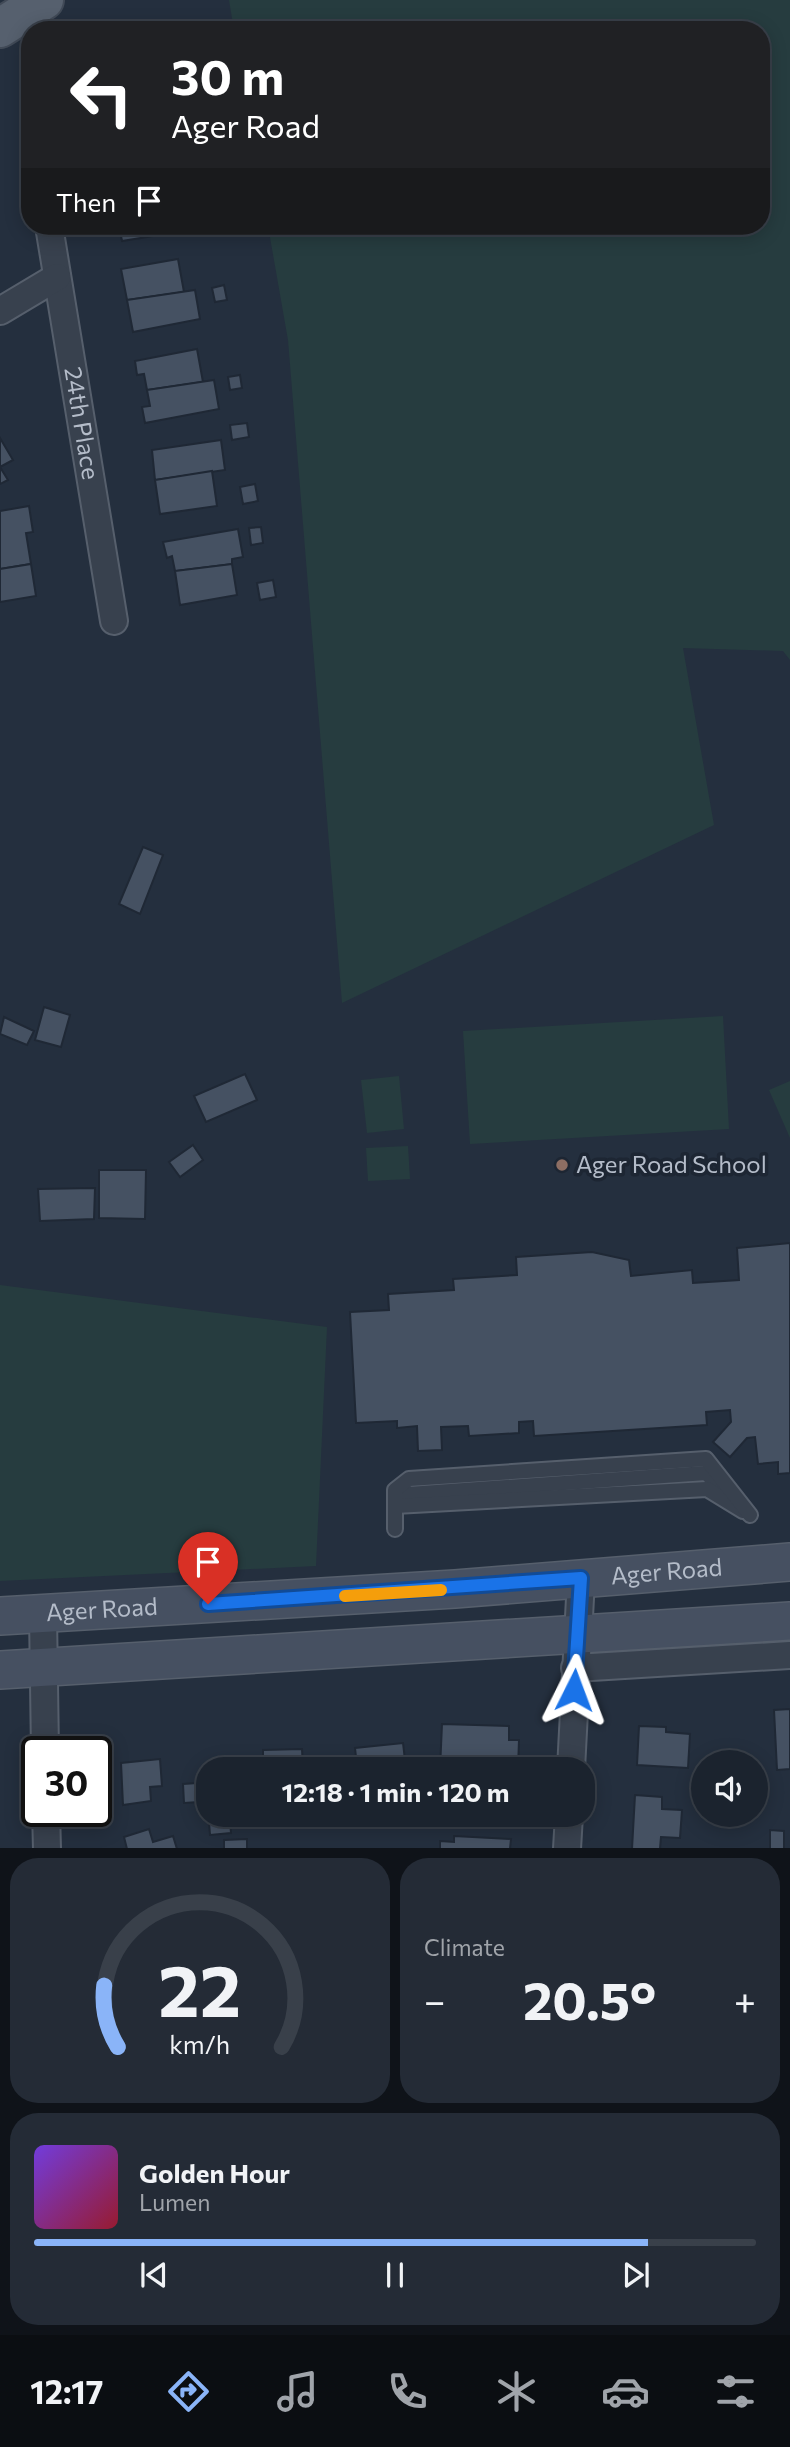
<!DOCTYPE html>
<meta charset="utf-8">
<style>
:root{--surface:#1b232e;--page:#242b36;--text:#f1f3f6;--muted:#a0a4aa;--line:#39404a;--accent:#8ab4f8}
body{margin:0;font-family:Commissioner,sans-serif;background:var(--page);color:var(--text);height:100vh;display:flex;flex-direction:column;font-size:26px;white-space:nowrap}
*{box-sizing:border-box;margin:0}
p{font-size:23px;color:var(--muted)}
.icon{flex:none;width:38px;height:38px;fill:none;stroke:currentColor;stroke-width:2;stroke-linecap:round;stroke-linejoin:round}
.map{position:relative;height:1848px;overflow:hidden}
.details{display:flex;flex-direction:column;gap:10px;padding:10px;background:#0f1319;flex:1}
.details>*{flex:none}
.guide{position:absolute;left:21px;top:21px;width:749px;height:214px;border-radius:28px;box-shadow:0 4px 18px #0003,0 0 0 2px var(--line);background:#202124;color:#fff;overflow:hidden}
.tools{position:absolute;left:691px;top:1750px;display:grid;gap:14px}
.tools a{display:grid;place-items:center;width:77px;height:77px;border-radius:50%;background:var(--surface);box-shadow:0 4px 18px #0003,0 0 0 2px var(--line);font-size:35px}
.speed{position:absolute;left:21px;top:1736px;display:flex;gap:14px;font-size:35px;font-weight:700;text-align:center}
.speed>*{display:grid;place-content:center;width:91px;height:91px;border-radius:50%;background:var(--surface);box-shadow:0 4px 18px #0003,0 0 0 2px var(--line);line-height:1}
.speed .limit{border:4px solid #111;border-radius:10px;background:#fff;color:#111}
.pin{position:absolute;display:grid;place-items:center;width:60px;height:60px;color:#fff;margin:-72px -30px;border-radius:50% 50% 50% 0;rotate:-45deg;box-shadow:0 0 7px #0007}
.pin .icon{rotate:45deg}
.me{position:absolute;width:77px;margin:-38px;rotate:3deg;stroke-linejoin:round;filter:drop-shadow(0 0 5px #0008)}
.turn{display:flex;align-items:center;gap:24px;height:147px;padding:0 35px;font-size:32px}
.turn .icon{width:91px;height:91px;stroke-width:2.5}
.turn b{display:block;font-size:49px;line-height:60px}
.then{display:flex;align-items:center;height:66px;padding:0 35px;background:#0003;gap:14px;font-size:26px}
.big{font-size:52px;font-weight:700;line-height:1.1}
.details .card{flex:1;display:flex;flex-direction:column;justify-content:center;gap:10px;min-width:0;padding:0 24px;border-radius:28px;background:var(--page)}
.details .dial{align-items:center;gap:0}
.dial svg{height:182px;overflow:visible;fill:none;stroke:var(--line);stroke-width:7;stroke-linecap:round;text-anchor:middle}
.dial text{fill:var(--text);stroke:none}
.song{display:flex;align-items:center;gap:21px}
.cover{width:84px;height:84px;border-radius:10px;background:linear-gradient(135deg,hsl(260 70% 55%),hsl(350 70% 35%))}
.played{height:7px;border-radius:4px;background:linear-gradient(90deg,var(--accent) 85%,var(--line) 85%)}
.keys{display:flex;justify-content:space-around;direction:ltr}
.heat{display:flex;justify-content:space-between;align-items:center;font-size:38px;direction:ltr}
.details .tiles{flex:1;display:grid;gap:10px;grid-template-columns:1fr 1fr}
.card:last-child{grid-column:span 2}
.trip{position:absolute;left:196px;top:1757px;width:399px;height:70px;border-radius:28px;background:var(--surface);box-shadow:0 4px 18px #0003,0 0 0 2px var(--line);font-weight:700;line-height:70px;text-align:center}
.menu{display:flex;height:112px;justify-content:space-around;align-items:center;background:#0b0e12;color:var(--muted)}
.menu .icon{width:49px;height:49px}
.menu .on{color:var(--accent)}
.menu b{font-size:32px;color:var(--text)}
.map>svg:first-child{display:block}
.green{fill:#263c3f}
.building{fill:#455162;stroke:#1f2835;stroke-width:2}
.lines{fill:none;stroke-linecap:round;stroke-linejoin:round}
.lane-casing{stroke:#565f6c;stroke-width:18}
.street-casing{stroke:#565f6c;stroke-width:30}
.secondary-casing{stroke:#565f6c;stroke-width:40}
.primary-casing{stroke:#414a57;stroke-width:42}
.lane{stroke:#38414e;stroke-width:14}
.street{stroke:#38414e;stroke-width:26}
.secondary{stroke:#465061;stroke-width:37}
.primary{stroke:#56606e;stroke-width:38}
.route-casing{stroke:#114b97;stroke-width:18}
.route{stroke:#1a73e8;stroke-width:12}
.slow{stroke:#f59e0b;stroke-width:12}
.education-dot{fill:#8d6e63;stroke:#1d2633;stroke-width:2.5}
.labels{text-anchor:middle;stroke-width:7;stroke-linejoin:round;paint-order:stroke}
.street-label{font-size:24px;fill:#b4bcc9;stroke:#1d2633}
.poi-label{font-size:24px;fill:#b4bcc9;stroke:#1d2633;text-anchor:start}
</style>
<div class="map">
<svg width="790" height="1849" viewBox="0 0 790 1849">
<rect width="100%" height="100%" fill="#242f3e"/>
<g class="green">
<path d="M229,0H790V660L783,651L683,648L714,825L342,1003L288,340L268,226H761V30H234Z"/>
<path d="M723,1016L729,1129L470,1144L463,1031Z"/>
<path d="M399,1076L404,1129L367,1133L361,1080Z"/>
<path d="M790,1081V1138L769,1090Z"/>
<path d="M408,1146L410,1179L368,1181L366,1148Z"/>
<path d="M0,1285L327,1327L316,1566L0,1581Z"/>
</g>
<g class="building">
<path d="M119,226H189L190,230L122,241Z"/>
<path d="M178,259L184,292L127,300L121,269Z"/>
<path d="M224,285L227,300L215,302L212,288Z"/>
<path d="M195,290L200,319L133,332L127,300Z"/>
<path d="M197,349L203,382L147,390L144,374L137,375L135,361Z"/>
<path d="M240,375L242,388L230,390L228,377Z"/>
<path d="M214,380L219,409L145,423L142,407L150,406L147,390Z"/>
<path d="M247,423L249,437L232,440L230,425Z"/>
<path d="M0,438L13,460L0,467L8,480L0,484Z"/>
<path d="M221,440L225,470L155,480L152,450Z"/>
<path d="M212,471L217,506L160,514L155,480Z"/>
<path d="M255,484L258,501L243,504L240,487Z"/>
<path d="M29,506L33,532L26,533L31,564L0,569V511Z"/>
<path d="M261,527L263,543L251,545L249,528Z"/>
<path d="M238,529L243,557L232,559V564L175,571L172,556L167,558L163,542Z"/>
<path d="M31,564L36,596L0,602V569Z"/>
<path d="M232,564L237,595L180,605L175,571Z"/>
<path d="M273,580L276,597L260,600L257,583Z"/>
<path d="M143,847L163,855L140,914L119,904Z"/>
<path d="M44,1007L70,1015L61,1047L35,1040Z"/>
<path d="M4,1017L34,1031L27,1045L0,1034Z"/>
<path d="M245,1074L257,1100L206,1122L194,1096Z"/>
<path d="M193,1145L203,1160L180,1177L169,1162Z"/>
<path d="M99,1170H146L145,1219L99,1218Z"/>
<path d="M95,1188L94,1219L40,1221L38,1189Z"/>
<path d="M790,1243V1473L778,1474V1462L758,1464L755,1437L747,1438L730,1457L713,1442L731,1422L730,1410L706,1412L707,1425L534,1436L533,1421L519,1422V1433L469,1436L468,1426L441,1427L442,1450L418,1451L417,1426L397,1428V1421L356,1423L350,1312L389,1310L388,1294L454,1290L453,1279L517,1275L516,1257L592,1252L629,1260L631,1276L692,1270L693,1283L739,1280L737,1248Z"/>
<path d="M790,1709V1769L777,1770L774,1710Z"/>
<path d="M442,1724L509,1726V1740H519L518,1769H440Z"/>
<path d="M639,1726L666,1727V1732L690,1734L688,1768L637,1765Z"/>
<path d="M403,1743L406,1769L357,1766L355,1748Z"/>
<path d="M302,1749L303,1769H263V1750Z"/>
<path d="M160,1759L162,1786L150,1787L151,1801L123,1805L121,1763Z"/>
<path d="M197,1783L199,1802L184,1803L183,1784Z"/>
<path d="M635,1795L662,1797V1809L682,1810L680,1838L661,1837L660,1849H632Z"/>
<rect x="423" y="1815" width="22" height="5"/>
<path d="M230,1821L231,1833L210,1835L209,1822Z"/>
<path d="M149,1829L153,1842L173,1836L177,1849H127L124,1837Z"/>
<path d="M770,1830L784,1831V1849H770Z"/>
<path d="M454,1836L511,1839L510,1849H440V1841L454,1842Z"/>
<path d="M247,1839V1849H224V1840Z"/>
</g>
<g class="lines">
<defs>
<g id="lane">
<path d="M395,1495L706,1473L718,1485"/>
<path d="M395,1506L707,1489L743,1511"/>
<path d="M395,1529V1490L409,1479L706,1459L750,1515"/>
</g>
<g id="street">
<path id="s1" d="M49,226L114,621"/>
<path d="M0,311L57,277"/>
<path d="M43,1614L45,1752"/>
<path d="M575,1668L790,1655"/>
<path d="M571,1769L581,1579"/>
<path d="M46,1811L47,1849"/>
<path d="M567,1849L569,1815"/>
</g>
<g id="secondary">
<path id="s2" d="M0,1616L455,1589L790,1562"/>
<path d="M0,1670L790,1621"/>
</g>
<path id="primary" d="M0,28L44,0"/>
</defs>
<use href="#lane" class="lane-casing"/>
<use href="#street" class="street-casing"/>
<use href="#secondary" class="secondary-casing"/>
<use href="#primary" class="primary-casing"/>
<use href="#lane" class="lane"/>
<use href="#street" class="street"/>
<use href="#secondary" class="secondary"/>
<use href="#primary" class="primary"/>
</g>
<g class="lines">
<defs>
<path id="route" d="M208,1604L581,1578L574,1690"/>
</defs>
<use href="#route" class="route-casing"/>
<use href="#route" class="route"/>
<path class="slow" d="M345,1596L441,1590"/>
</g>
<circle class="education-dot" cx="562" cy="1165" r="7"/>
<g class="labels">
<g class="street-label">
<text dy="8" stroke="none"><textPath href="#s1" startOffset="200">24th Place</textPath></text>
<text dy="8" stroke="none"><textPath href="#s2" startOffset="668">Ager Road</textPath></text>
<text dy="8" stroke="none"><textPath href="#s2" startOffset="102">Ager Road</textPath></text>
</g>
<g class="poi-label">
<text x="576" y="1173">Ager Road School</text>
</g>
</g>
</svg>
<div class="tools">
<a><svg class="icon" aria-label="sound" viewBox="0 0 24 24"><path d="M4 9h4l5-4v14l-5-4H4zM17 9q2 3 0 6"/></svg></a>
</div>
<div class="speed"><div class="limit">30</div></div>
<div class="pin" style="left:208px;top:1604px;background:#d93025"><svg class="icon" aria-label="arrive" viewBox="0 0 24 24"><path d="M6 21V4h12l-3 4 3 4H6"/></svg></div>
<svg class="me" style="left:574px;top:1690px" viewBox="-20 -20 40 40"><path d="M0-17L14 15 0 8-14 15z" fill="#1a73e8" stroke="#fff" stroke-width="4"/></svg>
<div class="trip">12:18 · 1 min · 120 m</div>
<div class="guide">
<div class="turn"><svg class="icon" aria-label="left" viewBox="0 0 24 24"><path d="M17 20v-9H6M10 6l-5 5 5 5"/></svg><div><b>30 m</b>Ager Road</div></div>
<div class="then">Then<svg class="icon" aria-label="arrive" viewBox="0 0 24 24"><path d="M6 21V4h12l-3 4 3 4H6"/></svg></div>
</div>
</div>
<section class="details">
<div class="tiles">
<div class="card dial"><svg viewBox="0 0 100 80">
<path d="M14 69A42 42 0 1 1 86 69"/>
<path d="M14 69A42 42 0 0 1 8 42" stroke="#8ab4f8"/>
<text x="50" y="56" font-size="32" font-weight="700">22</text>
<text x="50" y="72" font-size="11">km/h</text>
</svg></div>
<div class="card"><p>Climate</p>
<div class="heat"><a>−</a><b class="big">20.5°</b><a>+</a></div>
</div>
<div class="card">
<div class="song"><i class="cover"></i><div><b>Golden Hour</b><p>Lumen</p></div></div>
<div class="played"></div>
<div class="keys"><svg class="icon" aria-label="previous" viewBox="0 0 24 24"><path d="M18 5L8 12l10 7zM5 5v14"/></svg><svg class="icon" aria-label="pause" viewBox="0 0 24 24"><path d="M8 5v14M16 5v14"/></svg><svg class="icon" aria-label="next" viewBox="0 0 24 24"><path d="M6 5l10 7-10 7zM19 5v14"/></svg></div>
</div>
</div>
</section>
<nav class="menu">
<b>12:17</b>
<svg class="icon on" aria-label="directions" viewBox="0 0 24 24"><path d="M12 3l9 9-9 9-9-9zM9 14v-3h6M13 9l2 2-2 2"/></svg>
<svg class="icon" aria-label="music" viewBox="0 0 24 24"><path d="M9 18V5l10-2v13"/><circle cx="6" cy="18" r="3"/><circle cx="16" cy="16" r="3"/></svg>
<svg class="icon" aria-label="phone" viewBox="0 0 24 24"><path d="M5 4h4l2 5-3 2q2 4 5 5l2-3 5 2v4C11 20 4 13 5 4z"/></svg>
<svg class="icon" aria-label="climate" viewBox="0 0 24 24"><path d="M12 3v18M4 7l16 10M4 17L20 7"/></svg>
<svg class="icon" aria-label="car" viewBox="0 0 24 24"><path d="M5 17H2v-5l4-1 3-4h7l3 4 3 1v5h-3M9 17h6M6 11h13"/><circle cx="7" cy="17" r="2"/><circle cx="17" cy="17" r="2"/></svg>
<svg class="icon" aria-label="filters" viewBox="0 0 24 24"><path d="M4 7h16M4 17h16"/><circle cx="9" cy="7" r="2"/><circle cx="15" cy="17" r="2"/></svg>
</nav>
